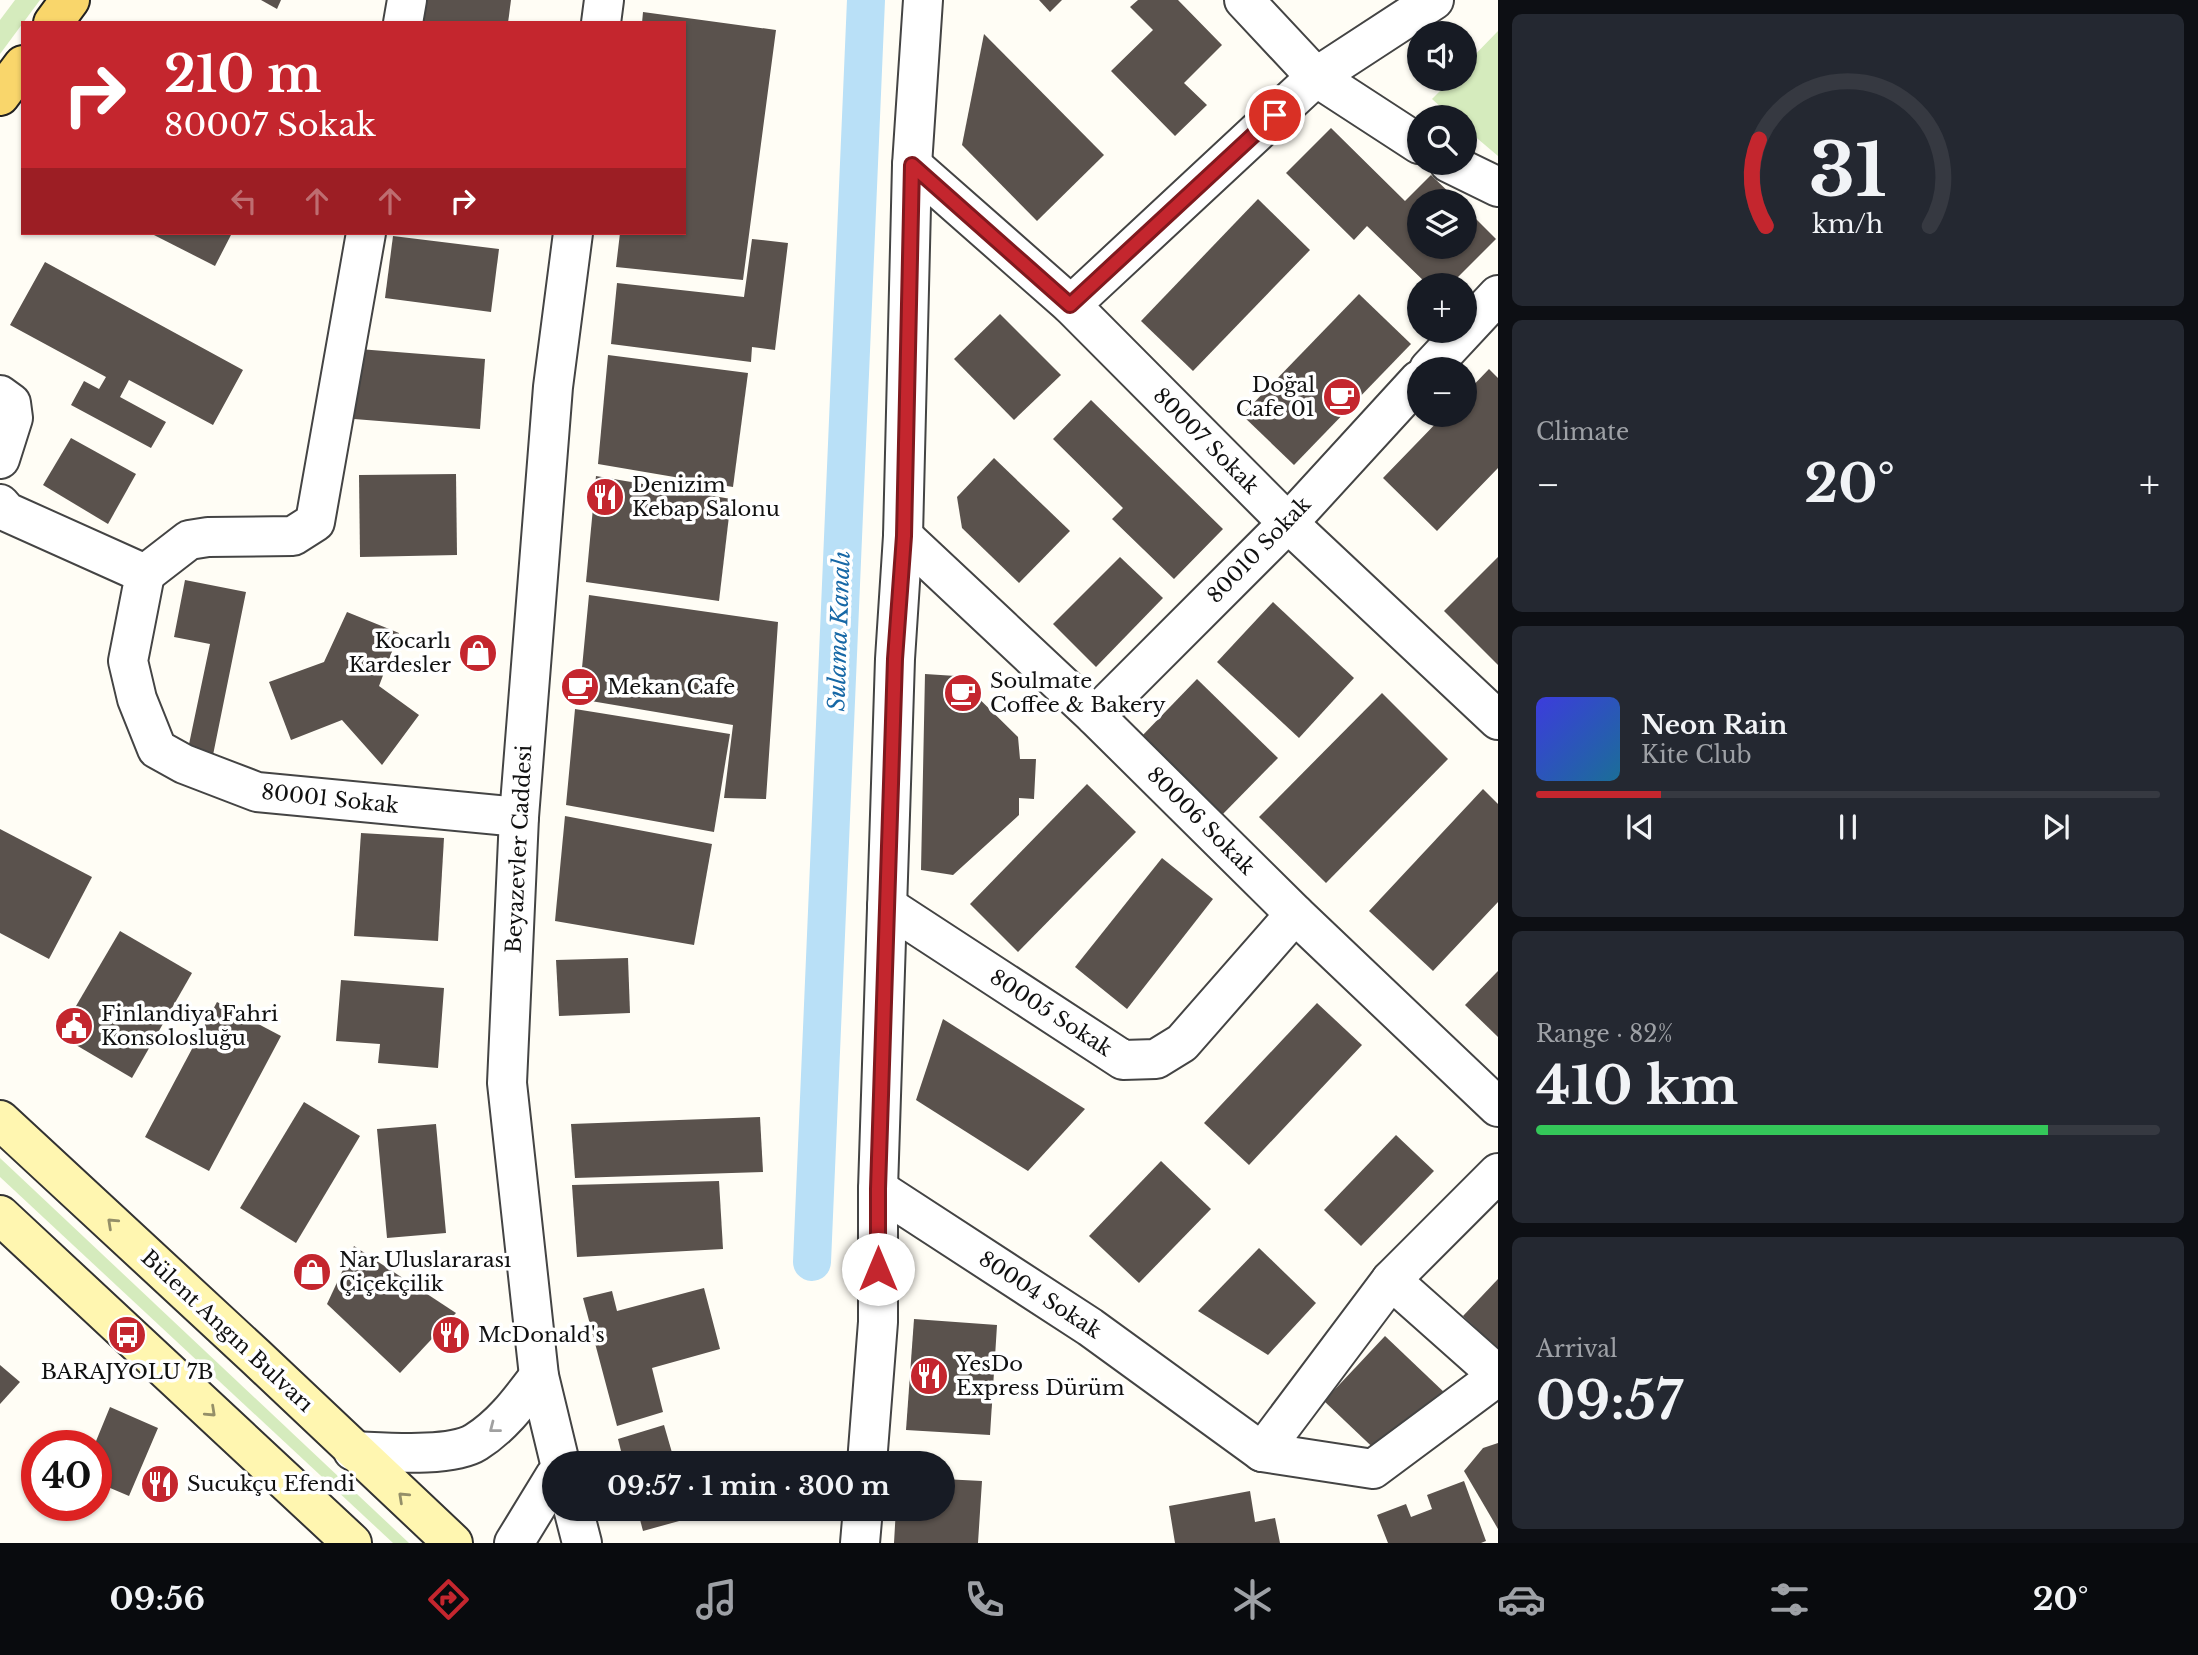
<!DOCTYPE html>
<meta charset="utf-8">
<style>
:root{--surface:#171b24;--page:#242831;--text:#f1f3f6;--muted:#9ea1a6;--line:#363941;--accent:#c4262e}
body{margin:0;font-family:"Libre Baskerville",serif;background:var(--page);color:var(--text);height:100vh;display:flex;flex-direction:column;font-size:26px;white-space:nowrap}
*{box-sizing:border-box;margin:0}
p{font-size:23px;color:var(--muted)}
.icon{flex:none;width:38px;height:38px;fill:none;stroke:currentColor;stroke-width:2;stroke-linecap:round;stroke-linejoin:round}
.map{position:relative;flex:1;overflow:hidden}
.drawer{display:flex;flex-direction:column;gap:14px;padding:14px;background:#0d0f14;width:700px}
.drawer>*{flex:none}
.hud{position:absolute;left:21px;top:21px;width:665px;height:214px;border-radius:0px;box-shadow:0 2px 5px #0004;background:#c4262e;color:#fff;overflow:hidden}
.buttons{position:absolute;left:1407px;top:21px;display:grid;gap:14px}
.buttons a{display:grid;place-items:center;width:70px;height:70px;border-radius:50%;background:var(--surface);box-shadow:0 2px 5px #0004;font-size:35px}
.speed{position:absolute;left:21px;top:1430px;display:flex;gap:14px;font-size:35px;font-weight:700;text-align:center}
.speed>*{display:grid;place-content:center;width:91px;height:91px;border-radius:50%;background:var(--surface);box-shadow:0 2px 5px #0004;line-height:1}
.speed .limit{border:10px solid #d22;background:#fff;color:#111}
.pin{position:absolute;display:grid;place-items:center;width:60px;height:60px;color:#fff;margin:-30px;border:4px solid #fff;border-radius:50%;box-shadow:0 2px 7px #0007}
.me{position:absolute;width:77px;margin:-38px;rotate:0deg;stroke-linejoin:round;filter:drop-shadow(0 0 5px #0008)}
.turn{display:flex;align-items:center;gap:24px;height:147px;padding:0 28px;font-size:32px}
.turn .icon{width:91px;height:91px;stroke-width:2.5}
.turn b{display:block;font-size:49px;line-height:60px}
.lanes{display:flex;align-items:center;height:66px;padding:0 28px;background:#0003;justify-content:center;gap:35px;direction:ltr}
.lanes .off{opacity:.35}
.big{font-size:52px;font-weight:700;line-height:1.1}
.drawer .tile{flex:1;display:flex;flex-direction:column;justify-content:center;gap:10px;min-width:0;padding:0 24px;border-radius:10px;background:var(--page)}
.drawer .dial{align-items:center;gap:0}
.dial svg{height:182px;overflow:visible;fill:none;stroke:var(--line);stroke-width:7;stroke-linecap:round;text-anchor:middle}
.dial text{fill:var(--text);stroke:none}
.song{display:flex;align-items:center;gap:21px}
.cover{width:84px;height:84px;border-radius:10px;background:linear-gradient(135deg,hsl(240 70% 55%),hsl(200 70% 35%))}
.played{height:7px;border-radius:4px;background:linear-gradient(90deg,var(--accent) 20%,var(--line) 20%)}
.keys{display:flex;justify-content:space-around;direction:ltr}
.heat{display:flex;justify-content:space-between;align-items:center;font-size:38px;direction:ltr}
.charge{height:10px;border-radius:5px;background:linear-gradient(90deg,#34c759 82%,var(--line) 0)}
.trip{position:absolute;left:542px;top:1451px;width:413px;height:70px;border-radius:35px;background:var(--surface);box-shadow:0 2px 5px #0004;font-weight:700;line-height:70px;text-align:center}
.tab-bar{display:flex;height:112px;justify-content:space-around;align-items:center;background:#090b0e;color:var(--muted)}
.tab-bar .icon{width:49px;height:49px}
.tab-bar .on{color:var(--accent)}
.tab-bar b{font-size:32px;color:var(--text)}
main{display:flex;flex:1;min-height:0}
.map>svg:first-child{display:block}
.green{fill:#d5ebbd}
.lines{fill:none;stroke-linecap:round;stroke-linejoin:round}
.canal{stroke:#b9e0f7;stroke-width:38}
.building{fill:#5a524d}
.minor-casing{stroke:#444;stroke-width:42}
.tertiary-casing{stroke:#444;stroke-width:42}
.secondary-casing{stroke:#333;stroke-width:42}
.primary-casing{stroke:#222;stroke-width:42}
.minor{stroke:#fff;stroke-width:38}
.tertiary{stroke:#fff;stroke-width:38}
.secondary{stroke:#fff6b0;stroke-width:38}
.primary{stroke:#f9d66b;stroke-width:38}
.oneway{stroke:#948f68}
.oneway2{stroke:#a0a0a0}
.route-casing{stroke:#7f191e;stroke-width:18}
.route{stroke:#c4262e;stroke-width:12}
.labels{text-anchor:middle;stroke-width:7;stroke-linejoin:round;paint-order:stroke}
.poi-label{font-size:21px;fill:#111;stroke:#fff;text-anchor:start}
.street-label{font-size:21px;fill:#111;stroke:#fff}
.water-label{font-size:23px;font-style:italic;fill:#1768a6;stroke:#fff}
</style>
<main>
<div class="map">
<svg width="1498" height="1543" viewBox="0 0 1498 1543">
<rect width="100%" height="100%" fill="#fffdf5"/>
<g class="green">
<path d="M15,0H40L0,54V20Z"/>
<path d="M1498,31V156L1465,128V117H1452L1432,99L1452,79H1465V65Z"/>
<path d="M0,1158L409,1543H393L0,1177Z"/>
</g>
<g class="lines">
<path class="canal" d="M812,1262L866,0"/>
</g>
<g class="building">
<path d="M261,0H281L277,9Z"/>
<path d="M422,0H511L508,23H420Z"/>
<path d="M1039,0H1062L1050,12Z"/>
<path d="M1138,0H1178L1222,45L1184,83L1207,105L1175,136L1111,71L1153,30L1130,7Z"/>
<path d="M643,12L776,30L743,280L616,267L620,233H684V23H642Z"/>
<path d="M984,34L1104,155L1037,221L962,145Z"/>
<path d="M1331,128L1405,201L1431,175L1458,201H1419V247H1465V208L1496,239L1450,285H1428L1367,226L1354,240L1286,173Z"/>
<path d="M1258,199L1310,250L1193,371L1141,321Z"/>
<path d="M150,233H232L215,266Z"/>
<path d="M393,236L499,249L491,312L385,298Z"/>
<path d="M752,239L788,243L775,350L752,347L751,362L611,344L617,283L744,297Z"/>
<path d="M45,262L243,370L213,425L129,380L120,397L166,422L151,448L71,405L84,381L99,389L106,377L10,325Z"/>
<path d="M1359,294L1411,344L1294,465L1242,415Z"/>
<path d="M1000,314L1061,375L1014,420L954,359Z"/>
<path d="M359,349L485,359L480,429L354,419Z"/>
<path d="M608,355L748,373L733,487L598,464Z"/>
<path d="M1489,369L1498,378V468L1437,531L1383,478L1444,415H1465V394Z"/>
<path d="M1091,400L1223,529L1174,579L1112,519L1123,508L1053,439Z"/>
<path d="M71,438L136,474L108,524L43,485Z"/>
<path d="M994,458L1070,531L1019,583L962,528L957,497Z"/>
<path d="M456,474L457,555L360,557L359,475Z"/>
<path d="M596,476L731,499L719,601L586,582Z"/>
<path d="M1120,557L1163,598L1096,667L1053,624Z"/>
<path d="M1498,557V665L1444,611Z"/>
<path d="M185,580L246,592L213,755L188,749L210,644L174,637Z"/>
<path d="M589,595L778,622L766,799L724,798L733,725L579,699Z"/>
<path d="M1273,602L1354,678L1299,738L1217,662Z"/>
<path d="M347,612L399,633L379,686L419,715L382,765L342,720L291,740L269,682L324,662Z"/>
<path d="M925,674L956,676L1018,737L1020,759H1036L1034,799L1019,798V815L953,875L921,870Z"/>
<path d="M1197,679L1278,758L1220,817L1140,738Z"/>
<path d="M1382,693L1448,759L1326,883L1259,817Z"/>
<path d="M575,709L730,734L714,832L566,805Z"/>
<path d="M1087,784L1136,832L1018,952L970,904Z"/>
<path d="M1483,789L1498,804V902L1433,971L1369,911Z"/>
<path d="M565,816L712,844L694,945L555,921Z"/>
<path d="M0,829L92,877L49,959L0,933Z"/>
<path d="M361,833L444,838L438,941L354,936Z"/>
<path d="M1162,858L1213,899L1127,1009L1075,967Z"/>
<path d="M120,931L192,973L132,1078L59,1035Z"/>
<path d="M628,958L630,1013L559,1016L556,960Z"/>
<path d="M1498,971V1037L1465,1005Z"/>
<path d="M341,980L444,988L438,1068L378,1063L380,1044L336,1041Z"/>
<path d="M217,1002L281,1036L209,1171L145,1137Z"/>
<path d="M1317,1003L1362,1045L1249,1165L1204,1123Z"/>
<path d="M943,1019L1085,1109L1028,1171L916,1100Z"/>
<path d="M304,1102L360,1136L296,1243L240,1208Z"/>
<path d="M760,1117L763,1172L575,1178L571,1124Z"/>
<path d="M436,1124L446,1233L387,1238L377,1129Z"/>
<path d="M1396,1135L1434,1171L1361,1246L1324,1210Z"/>
<path d="M1161,1161L1211,1209L1139,1283L1089,1236Z"/>
<path d="M719,1181L723,1249L577,1257L572,1185Z"/>
<path d="M354,1246L456,1313L400,1373L327,1304Z"/>
<path d="M1259,1248L1316,1303L1268,1355L1198,1311Z"/>
<path d="M1498,1279V1347H1496L1463,1316Z"/>
<path d="M704,1288L720,1349L652,1368L663,1412L617,1426L583,1298L612,1291L617,1311Z"/>
<path d="M914,1319L997,1325L990,1435L906,1430Z"/>
<path d="M1385,1336L1447,1395L1386,1460L1324,1401Z"/>
<path d="M0,1365L20,1382L0,1404Z"/>
<path d="M110,1407L158,1428L129,1496L96,1482V1446H94Z"/>
<path d="M664,1425L675,1463H624L618,1439Z"/>
<path d="M1498,1443V1529L1464,1471L1483,1448Z"/>
<path d="M943,1479L982,1481L978,1543H894L896,1508H943Z"/>
<path d="M1464,1481L1486,1541L1481,1543H1388L1377,1515L1406,1504L1411,1517L1432,1509L1427,1495Z"/>
<path d="M1250,1491L1255,1522L1275,1518L1280,1543H1175L1169,1506Z"/>
<path d="M637,1508H687L690,1518L643,1531Z"/>
</g>
<g class="lines">
<defs>
<g id="minor">
<path d="M1244,0L1316,77L1419,144"/>
<path d="M403,23L407,0"/>
<path d="M1449,163L1498,187"/>
<path d="M912,165L1071,305L1288,523L1498,720"/>
<path d="M1071,305L1316,77L1434,0"/>
<path d="M1429,369L1498,295"/>
<path d="M0,395L11,403L13,418L0,459"/>
<path d="M0,504L7,512L145,574L128,661L137,699L157,749L184,764L257,792L519,817"/>
<path d="M903,536L1095,716L1295,914L1498,1107"/>
<path d="M145,574L189,540L208,537L293,536L315,522L366,233"/>
<path d="M1095,716L1288,523L1419,380"/>
<path d="M887,906L1123,1060L1156,1059L1182,1043L1295,914"/>
<path d="M878,1189L1090,1327L1262,1452L1391,1280L1498,1173"/>
<path d="M1391,1280L1498,1375"/>
<path d="M1262,1452L1373,1469L1498,1376"/>
</g>
<g id="tertiary">
<path d="M601,23L604,0"/>
<path d="M353,1451C383,1452 451,1458 476,1442C503,1425 520,1401 539,1376"/>
<path d="M560,1463L539,1376L507,1083L519,817L553,387L573,233"/>
<path d="M867,1463L878,1322V1189L895,659L903,536L912,165L923,0"/>
<path d="M573,1508L582,1543"/>
<path d="M514,1543L555,1476"/>
<path d="M860,1543L863,1508"/>
</g>
<g id="secondary">
<path d="M0,1120L256,1357L453,1543"/>
<path d="M0,1215L352,1543"/>
</g>
<g id="primary">
<path d="M53,23L70,0"/>
<path d="M0,96L23,65"/>
</g>
</defs>
<use href="#minor" class="minor-casing"/>
<use href="#tertiary" class="tertiary-casing"/>
<use href="#secondary" class="secondary-casing"/>
<use href="#primary" class="primary-casing"/>
<use href="#minor" class="minor"/>
<use href="#tertiary" class="tertiary"/>
<use href="#secondary" class="secondary"/>
<use href="#primary" class="primary"/>
</g>
<defs><path id="oneway-chevron" d="M-2-3.5L2.5 0L-2 3.5" fill="none" stroke-width="1.6" stroke-linecap="round" stroke-linejoin="round" transform="scale(1.75)"/></defs>
<g class="oneway">
<use href="#oneway-chevron" transform="translate(112 1223) rotate(-137)"/>
<use href="#oneway-chevron" transform="translate(211 1412) rotate(43)"/>
<use href="#oneway-chevron" transform="translate(403 1497) rotate(-137)"/>
</g>
<use class="oneway2" href="#oneway-chevron" transform="translate(494 1428) rotate(142)"/>
<g class="lines">
<defs>
<path id="route" d="M878,1269V1189L895,659L904,536L912,165L1070,305L1275,115"/>
</defs>
<use href="#route" class="route-casing"/>
<use href="#route" class="route"/>
</g>
<defs>
<symbol id="cafe-disc" viewBox="-11 -11 22 22"><circle r="9.5" fill="#c4262e" stroke="#fff"/><path d="M-5.5-4.5H6V0H3Q3 3.5 0 3.5H-2.5Q-5.5 3.5-5.5 0ZM3-3.2v2h1.7v-2ZM-6 4.5H4V6H-6Z" fill="#fff"/></symbol>
<symbol id="restaurant-disc" viewBox="-11 -11 22 22"><circle r="9.5" fill="#c4262e" stroke="#fff"/><path d="M-5-6h1v4h1v-4h1v4h1v-4h1v5L-1.5 .5V6h-2V.5L-5-1ZM5-6V6H3V1.5H1.5Q1.5-4 5-6Z" fill="#fff"/></symbol>
<symbol id="shop-disc" viewBox="-11 -11 22 22"><circle r="9.5" fill="#c4262e" stroke="#fff"/><path d="M-5-2.5h2.3a2.7 3.5 0 0 1 5.4 0H5L5.5 6h-11ZM-1.5-2.5h3a1.5 2.3 0 0 0-3 0Z" fill="#fff"/></symbol>
<symbol id="civic-disc" viewBox="-11 -11 22 22"><circle r="9.5" fill="#c4262e" stroke="#fff"/><path d="M-.6-6.5H3V-4.5H.6V-3L4-1V1h2V6H-6V1h2V-1L-.6-3ZM-1.2 2.5V6h2.4V2.5Z" fill="#fff"/></symbol>
<symbol id="bus-disc" viewBox="-11 -11 22 22"><circle r="9.5" fill="#c4262e" stroke="#fff"/><path d="M-5-6H5V4H4V6H2V4H-2V6H-4V4H-5ZM-3.5-4V0h7V-4ZM-3.5 1.2v1.5H-2V1.2ZM2 1.2v1.5H3.5V1.2Z" fill="#fff"/></symbol>
</defs>
<g fill-rule="evenodd">
<use href="#cafe-disc" x="1320" y="375" width="44" height="44"/>
<use href="#restaurant-disc" x="583" y="475" width="44" height="44"/>
<use href="#shop-disc" x="456" y="631" width="44" height="44"/>
<use href="#cafe-disc" x="558" y="665" width="44" height="44"/>
<use href="#cafe-disc" x="941" y="671" width="44" height="44"/>
<use href="#civic-disc" x="52" y="1004" width="44" height="44"/>
<use href="#shop-disc" x="290" y="1250" width="44" height="44"/>
<use href="#bus-disc" x="105" y="1313" width="44" height="44"/>
<use href="#restaurant-disc" x="429" y="1313" width="44" height="44"/>
<use href="#restaurant-disc" x="907" y="1354" width="44" height="44"/>
<use href="#restaurant-disc" x="138" y="1462" width="44" height="44"/>
</g>
<g class="labels">
<g class="poi-label">
<text x="1315" y="392" text-anchor="end">Doğal<tspan x="1315" dy="24">Cafe 01</tspan></text>
<text x="632" y="492">Denizim<tspan x="632" dy="24">Kebap Salonu</tspan></text>
<text x="451" y="648" text-anchor="end">Kocarlı<tspan x="451" dy="24">Kardesler</tspan></text>
<text x="990" y="688">Soulmate<tspan x="990" dy="24">Coffee &amp; Bakery</tspan></text>
<text x="607" y="694">Mekan Cafe</text>
<text x="101" y="1021">Finlandiya Fahri<tspan x="101" dy="24">Konsolosluğu</tspan></text>
<text x="339" y="1267">Nar Uluslararası<tspan x="339" dy="24">Çiçekçilik</tspan></text>
<text x="478" y="1342">McDonald's</text>
<text x="956" y="1371">YesDo<tspan x="956" dy="24">Express Dürüm</tspan></text>
<text x="127" y="1379" text-anchor="middle">BARAJYOLU 7B</text>
<text x="187" y="1491">Sucukçu Efendi</text>
</g>
<g class="street-label">
<text transform="translate(1206 441) rotate(45)" y="7">80007 Sokak</text>
<text transform="translate(1259 550) rotate(-46)" y="7">80010 Sokak</text>
<text transform="translate(330 799) rotate(6)" y="7">80001 Sokak</text>
<text transform="translate(1201 821) rotate(45)" y="7">80006 Sokak</text>
<text transform="translate(519 849) rotate(-87)" y="7">Beyazevler Caddesi</text>
<text transform="translate(1051 1013) rotate(33)" y="7">80005 Sokak</text>
<text transform="translate(1040 1295) rotate(33)" y="7">80004 Sokak</text>
<text transform="translate(227 1331) rotate(43)" y="7">Bülent Angın Bulvarı</text>
</g>
<g class="water-label">
<text transform="translate(839 631) rotate(-88)" y="8">Sulama Kanalı</text>
</g>
</g>
</svg>
<div class="buttons">
<a><svg class="icon" aria-label="sound" viewBox="0 0 24 24"><path d="M4 9h4l5-4v14l-5-4H4zM17 9q2 3 0 6"/></svg></a>
<a><svg class="icon" aria-label="search" viewBox="0 0 24 24"><circle cx="10" cy="10" r="6"/><path d="M15 15l6 6"/></svg></a>
<a><svg class="icon" aria-label="layers" viewBox="0 0 24 24"><path d="M12 4l9 5-9 5-9-5zM3 14l9 5 9-5"/></svg></a>
<a>+</a>
<a>−</a>
</div>
<div class="speed"><div class="limit">40</div></div>
<div class="pin" style="left:1275px;top:115px;background:#d93025"><svg class="icon" aria-label="arrive" viewBox="0 0 24 24"><path d="M6 21V4h12l-3 4 3 4H6"/></svg></div>
<svg class="me" style="left:878px;top:1269px" viewBox="-20 -20 40 40"><circle r="19" fill="#fff"/><path d="M0-13L10 11 0 6-10 11z" fill="#c4262e"/></svg>
<div class="trip">09:57 · 1 min · 300 m</div>
<div class="hud">
<div class="turn"><svg class="icon" aria-label="right" viewBox="0 0 24 24"><path d="M7 20v-9h11M14 6l5 5-5 5"/></svg><div><b>210 m</b>80007 Sokak</div></div>
<div class="lanes"><svg class="icon off" aria-label="left" viewBox="0 0 24 24"><path d="M17 20v-9H6M10 6l-5 5 5 5"/></svg><svg class="icon off" aria-label="ahead" viewBox="0 0 24 24"><path d="M12 20V5M6 11l6-6 6 6"/></svg><svg class="icon off" aria-label="ahead" viewBox="0 0 24 24"><path d="M12 20V5M6 11l6-6 6 6"/></svg><svg class="icon" aria-label="right" viewBox="0 0 24 24"><path d="M7 20v-9h11M14 6l5 5-5 5"/></svg></div>
</div>
</div>
<section class="drawer">
<div class="tile dial"><svg viewBox="0 0 100 80">
<path d="M14 69A42 42 0 1 1 86 69"/>
<path d="M14 69A42 42 0 0 1 11 31" stroke="#c4262e"/>
<text x="50" y="56" font-size="32" font-weight="700">31</text>
<text x="50" y="72" font-size="11">km/h</text>
</svg></div>
<div class="tile"><p>Climate</p>
<div class="heat"><a>−</a><b class="big">20°</b><a>+</a></div>
</div>
<div class="tile">
<div class="song"><i class="cover"></i><div><b>Neon Rain</b><p>Kite Club</p></div></div>
<div class="played"></div>
<div class="keys"><svg class="icon" aria-label="previous" viewBox="0 0 24 24"><path d="M18 5L8 12l10 7zM5 5v14"/></svg><svg class="icon" aria-label="pause" viewBox="0 0 24 24"><path d="M8 5v14M16 5v14"/></svg><svg class="icon" aria-label="next" viewBox="0 0 24 24"><path d="M6 5l10 7-10 7zM19 5v14"/></svg></div>
</div>
<div class="tile"><p>Range · 82%</p><b class="big">410 km</b><div class="charge"></div></div>
<div class="tile"><p>Arrival</p><b class="big">09:57</b></div>
</section>
</main>
<nav class="tab-bar">
<b>09:56</b>
<svg class="icon on" aria-label="directions" viewBox="0 0 24 24"><path d="M12 3l9 9-9 9-9-9zM9 14v-3h6M13 9l2 2-2 2"/></svg>
<svg class="icon" aria-label="music" viewBox="0 0 24 24"><path d="M9 18V5l10-2v13"/><circle cx="6" cy="18" r="3"/><circle cx="16" cy="16" r="3"/></svg>
<svg class="icon" aria-label="phone" viewBox="0 0 24 24"><path d="M5 4h4l2 5-3 2q2 4 5 5l2-3 5 2v4C11 20 4 13 5 4z"/></svg>
<svg class="icon" aria-label="climate" viewBox="0 0 24 24"><path d="M12 3v18M4 7l16 10M4 17L20 7"/></svg>
<svg class="icon" aria-label="car" viewBox="0 0 24 24"><path d="M5 17H2v-5l4-1 3-4h7l3 4 3 1v5h-3M9 17h6M6 11h13"/><circle cx="7" cy="17" r="2"/><circle cx="17" cy="17" r="2"/></svg>
<svg class="icon" aria-label="filters" viewBox="0 0 24 24"><path d="M4 7h16M4 17h16"/><circle cx="9" cy="7" r="2"/><circle cx="15" cy="17" r="2"/></svg>
<b>20°</b>
</nav>
